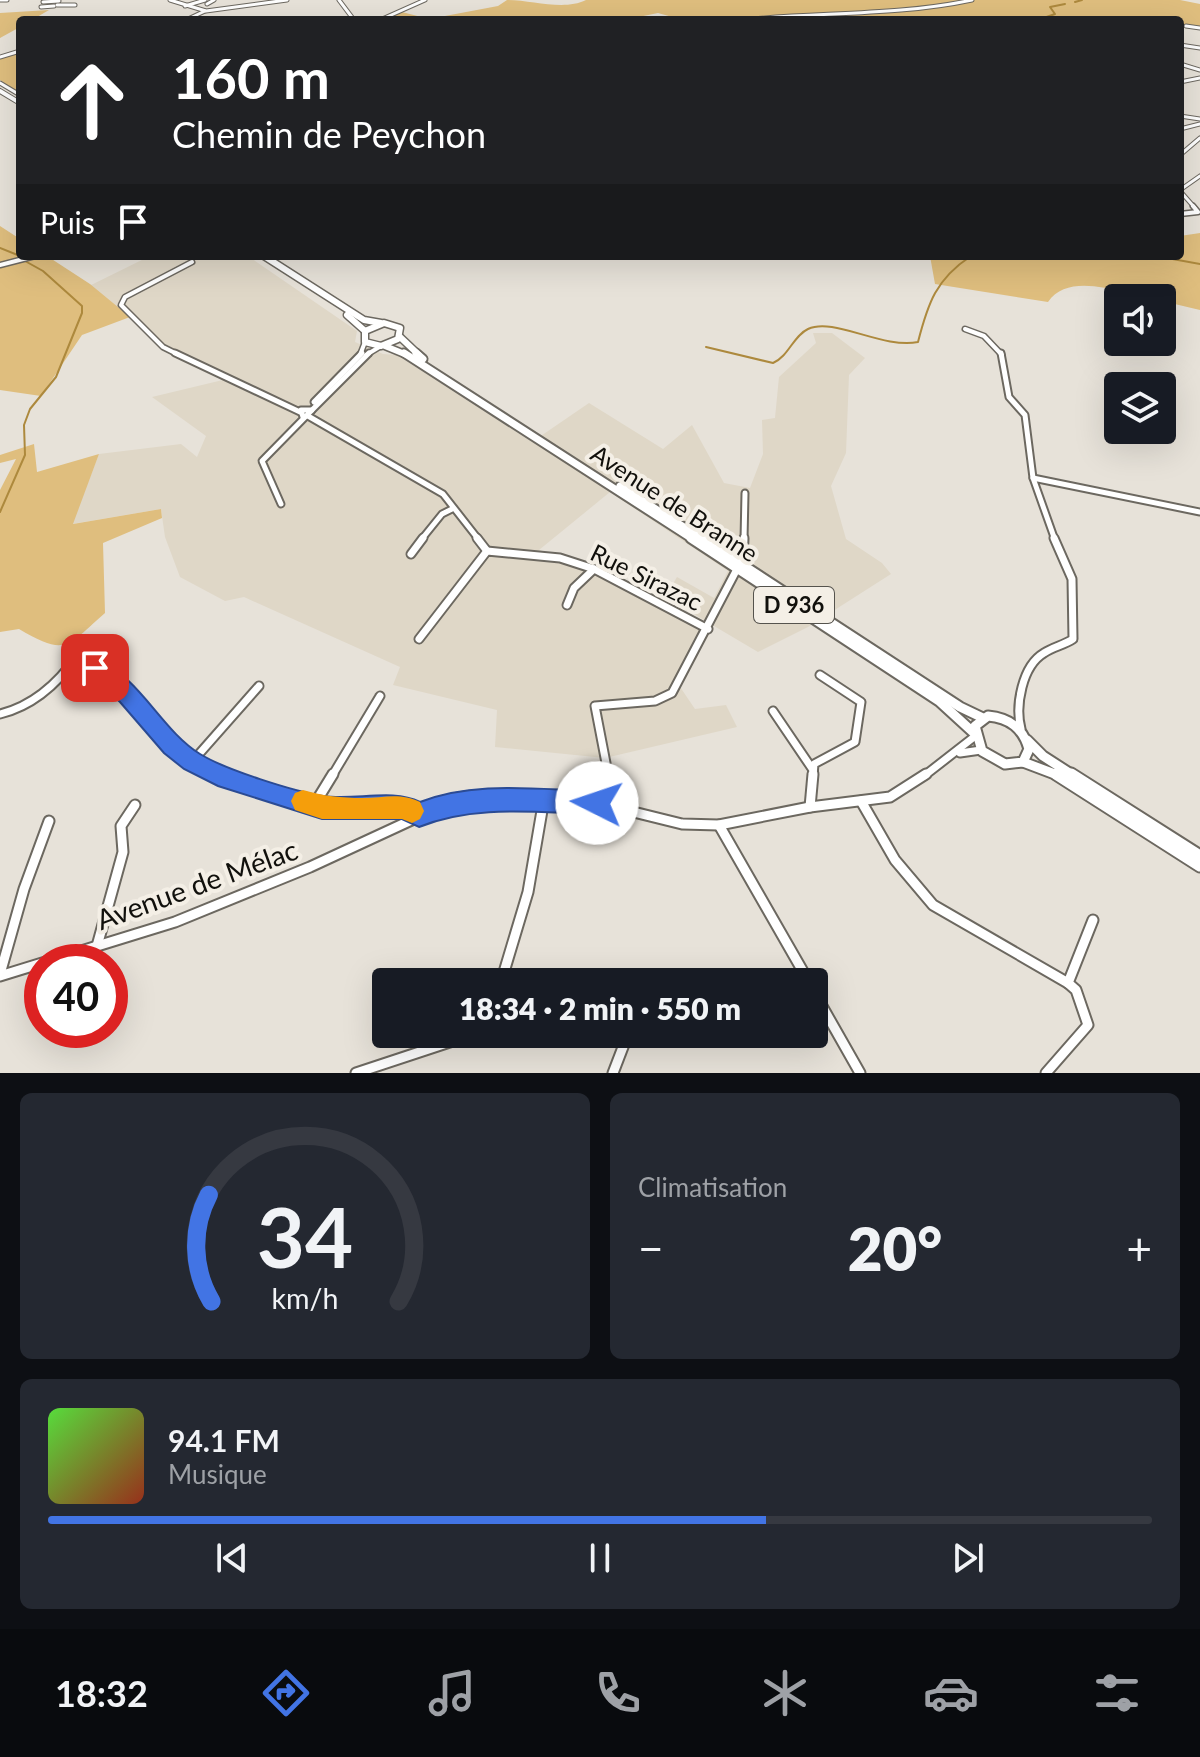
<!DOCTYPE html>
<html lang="fr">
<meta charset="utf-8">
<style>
:root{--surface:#171b24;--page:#242831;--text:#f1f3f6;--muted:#9ea1a6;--line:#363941;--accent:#4274e4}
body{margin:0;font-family:Lato,sans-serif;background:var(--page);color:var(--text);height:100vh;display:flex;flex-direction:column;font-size:30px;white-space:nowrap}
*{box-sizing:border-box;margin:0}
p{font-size:26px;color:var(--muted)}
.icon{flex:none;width:44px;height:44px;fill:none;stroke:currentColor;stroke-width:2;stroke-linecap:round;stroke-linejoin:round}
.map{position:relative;height:1073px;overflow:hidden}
.sheet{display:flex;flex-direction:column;gap:20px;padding:20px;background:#0d0f14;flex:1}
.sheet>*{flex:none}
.banner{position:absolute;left:16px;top:16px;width:1168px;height:244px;border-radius:8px;box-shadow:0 8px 32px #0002;background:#202124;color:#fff;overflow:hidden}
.controls{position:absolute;left:1104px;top:284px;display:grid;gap:16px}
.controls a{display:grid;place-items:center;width:72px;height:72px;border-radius:8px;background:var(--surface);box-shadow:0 8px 32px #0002;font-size:40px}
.speed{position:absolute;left:24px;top:944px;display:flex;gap:16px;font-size:40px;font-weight:700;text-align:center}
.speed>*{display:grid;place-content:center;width:104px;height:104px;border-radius:50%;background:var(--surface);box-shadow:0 8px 32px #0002;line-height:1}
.speed .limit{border:12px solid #d22;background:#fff;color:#111}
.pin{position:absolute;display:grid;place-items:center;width:68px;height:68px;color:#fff;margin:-34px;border-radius:16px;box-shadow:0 4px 12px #0006}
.me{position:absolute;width:88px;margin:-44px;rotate:274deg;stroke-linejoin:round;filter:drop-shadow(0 0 6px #0008)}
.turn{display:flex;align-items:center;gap:28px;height:168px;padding:0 24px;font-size:36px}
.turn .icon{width:104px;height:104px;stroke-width:2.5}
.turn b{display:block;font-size:56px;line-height:68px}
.then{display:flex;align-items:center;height:76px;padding:0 24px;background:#0003;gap:16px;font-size:30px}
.big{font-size:60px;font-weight:800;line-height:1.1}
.sheet .card{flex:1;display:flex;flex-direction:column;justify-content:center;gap:12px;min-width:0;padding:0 28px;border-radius:12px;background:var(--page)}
.sheet .dial{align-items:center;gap:0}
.dial svg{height:208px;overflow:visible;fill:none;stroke:var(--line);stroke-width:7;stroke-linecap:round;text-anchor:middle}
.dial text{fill:var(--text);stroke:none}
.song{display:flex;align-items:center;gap:24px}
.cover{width:96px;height:96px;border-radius:12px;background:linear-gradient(135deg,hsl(110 70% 55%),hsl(10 70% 35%))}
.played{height:8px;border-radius:4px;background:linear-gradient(90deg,var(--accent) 65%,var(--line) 65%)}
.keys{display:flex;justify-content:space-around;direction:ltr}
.heat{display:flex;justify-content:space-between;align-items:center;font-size:44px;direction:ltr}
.sheet .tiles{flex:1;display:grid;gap:20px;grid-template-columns:1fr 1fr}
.card:last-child{grid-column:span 2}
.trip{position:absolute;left:372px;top:968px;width:456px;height:80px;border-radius:8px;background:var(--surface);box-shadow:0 8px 32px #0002;font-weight:800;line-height:80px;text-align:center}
.dock{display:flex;height:128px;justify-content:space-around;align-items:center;background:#090b0e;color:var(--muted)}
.dock .icon{width:56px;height:56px}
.dock .on{color:var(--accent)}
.dock b{font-size:36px;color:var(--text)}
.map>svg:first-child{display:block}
.built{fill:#dfd7c7}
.green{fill:#dfbe7e}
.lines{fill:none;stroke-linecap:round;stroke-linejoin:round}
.stream{stroke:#ad893d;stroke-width:2}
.minor-far4-casing{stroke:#6c6860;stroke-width:5}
.minor-far3-casing{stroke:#6c6860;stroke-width:7}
.minor-far2-casing{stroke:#6c6860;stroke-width:9}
.minor-far1-casing{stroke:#6c6860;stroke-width:11}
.minor-casing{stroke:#6c6860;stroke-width:13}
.major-far4-casing{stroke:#6c6860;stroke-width:6}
.major-far3-casing{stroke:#6c6860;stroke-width:9}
.major-far2-casing{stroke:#6c6860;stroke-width:11}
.major-far1-casing{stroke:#6c6860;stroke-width:13}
.major-casing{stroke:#6c6860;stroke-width:15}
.minor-far4{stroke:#fff;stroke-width:3}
.minor-far3{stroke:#fff;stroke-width:4}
.minor-far2{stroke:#fff;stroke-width:5}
.minor-far1{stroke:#fff;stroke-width:7}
.minor{stroke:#fff;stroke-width:9}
.major-far4{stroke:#fff;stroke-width:4}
.major-far3{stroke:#fff;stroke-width:6}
.major-far2{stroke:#fff;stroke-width:7}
.major-far1{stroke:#fff;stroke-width:9}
.major{stroke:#fff;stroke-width:11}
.route{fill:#4274e4;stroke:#2b4b94;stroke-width:2}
.slow{fill:#f59e0b}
.labels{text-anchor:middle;stroke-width:8;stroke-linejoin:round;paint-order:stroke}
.shield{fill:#f4efe6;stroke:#55534d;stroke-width:2}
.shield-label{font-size:22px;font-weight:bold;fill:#11100c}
.street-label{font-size:24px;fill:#11100c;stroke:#f4efe6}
.near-street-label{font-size:28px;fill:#11100c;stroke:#f4efe6}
</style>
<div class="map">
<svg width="1200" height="1073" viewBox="0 0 1200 1073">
<rect width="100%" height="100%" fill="#e7e2d9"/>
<path class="built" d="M150,256H248L357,331L355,342L383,354L397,355L532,442L589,403L663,449L692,425L724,483L750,488L763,454L762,420L775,418L779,377L816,343L813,333H832L865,358L849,375L846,453L831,486L846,539L882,563L891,574L808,627L758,652L665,597L677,577L714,598L728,571L610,492L539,550L597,568L663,601L708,629L678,684L695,709L726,705L737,727L605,758L495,747L497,710L393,685L400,667L244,597L225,601L180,577L165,537L161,509L72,524L99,454L181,444L197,457L206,436L152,397L227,379L172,353L130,317L87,287Z"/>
<g class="green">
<path d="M507,0C532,0 564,11 586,0H1180L1200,4V28L1185,26L1180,30V20H683L658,13L624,20H401L387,17L402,12L429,19L498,6Z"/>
<path d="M49,10L32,20H20V27L0,38V13Z"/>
<path d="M20,53V91H16L0,80V58Z"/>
<path d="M0,226L20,239V256H47L90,284L130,317L82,335L41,396L0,390Z"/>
<path d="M1200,233V310L1162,301V298C1130,298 1071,268 1048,302L935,284L930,256H1180V236Z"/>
<path d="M34,444L37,472L99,454L73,524L161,509L162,518L103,543L105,613C66,647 67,657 19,629L0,632V490L16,459L0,463V455Z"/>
</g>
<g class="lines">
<g class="stream">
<path d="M1075,2L1082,0"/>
<path d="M1038,20L1055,14L1050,7L1065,4"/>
<path d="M0,248L20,256"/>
<path d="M1156,256L1200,264"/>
<path d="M706,347L773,363C789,356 793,336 808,329C834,317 882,349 918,342C928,303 936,279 971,256"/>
<path d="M0,512L25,455L24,425L30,409L56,377L82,313V306L43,271L25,261"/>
</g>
<defs>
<g id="minor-far4">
<path d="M0,0H7"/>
<path d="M170,0L206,11L287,0"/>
<path d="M339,0L354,20"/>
<path d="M43,2L59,1"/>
<path d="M207,4L214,0"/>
<path d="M57,5H75"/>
<path d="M185,6L205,0"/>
<path d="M41,7L54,6"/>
<path d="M795,17L809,20"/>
<path d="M186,20L205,11"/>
<path d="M380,20L425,0"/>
<path d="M742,20C818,12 897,16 972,0"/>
<path d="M1186,26L1200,28"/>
<path d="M1180,45L1200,48"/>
<path d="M0,57L20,51"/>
<path d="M1180,64L1200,70"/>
<path d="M1180,82L1200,78"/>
<path d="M0,83L20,95"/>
<path d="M1180,116L1200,119"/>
<path d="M1180,129L1200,124"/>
<path d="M1180,155L1200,138"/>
<path d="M1180,190L1200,176"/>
<path d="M1180,191L1195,208"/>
</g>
<g id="minor-far3">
<path d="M1180,214L1198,212L1193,206"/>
<path d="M0,265L35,256"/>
<path d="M965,329L984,336L1002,355"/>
<path d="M179,355L163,347L121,305L125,297L192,262"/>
<path d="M360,355L365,342"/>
<path d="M366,355L381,346"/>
</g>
<g id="minor-far2">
<path d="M175,353L300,412"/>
<path d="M1001,353L1009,397L1025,415L1033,478L1055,540"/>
<path d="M314,402L362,353"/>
<path d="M312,410L369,353"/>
<path d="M308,416L443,494L479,540"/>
<path d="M1033,478L1200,512"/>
<path d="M281,504L262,461L312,410H301L303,417"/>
<path d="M421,540L442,514L452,509"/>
<path d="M744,540L745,493"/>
</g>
<g id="minor-far1">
<path d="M477,538L487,551"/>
<path d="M411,554L423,538"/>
<path d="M743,565L744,538"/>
<path d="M567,605L574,588L594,569"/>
<path d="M419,639L487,551L560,558L594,569L708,629"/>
<path d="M773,711L813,770"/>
<path d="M0,714C33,706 59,682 78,655L128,695L192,762L222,776"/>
<path d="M1021,729C1015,706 1022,666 1044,653C1053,647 1064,645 1073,639L1072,579L1054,538"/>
<path d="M960,753L981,750"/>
<path d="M192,762L259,686"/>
<path d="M332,776L380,696"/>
<path d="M603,776L606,763L595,706L655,701L672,693L737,569"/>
<path d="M813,776L814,764L855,742L861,702L820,675"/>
<path d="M924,776L974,737"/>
</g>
<g id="minor">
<path d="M218,774C246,787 296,804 326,807C356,811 393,801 419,815"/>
<path d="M861,801L895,860L933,905L1068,983"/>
<path d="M597,803L604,774"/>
<path d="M314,805L333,774"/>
<path d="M810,807L813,774"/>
<path d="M719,825L809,982"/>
<path d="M97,946L123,852L121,826L135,805"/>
<path d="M0,974L24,889L49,821"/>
<path d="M0,976L175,922L310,867L444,805L544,799L597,803L682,824L719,825L810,807L890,797L926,774"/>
<path d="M501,982L528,892L544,799"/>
<path d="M627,982L628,976L644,978L645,982"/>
<path d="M727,982H740"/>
<path d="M814,992L860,1073"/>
<path d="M356,1073L474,1034"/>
<path d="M613,1073L628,1034"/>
<path d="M1046,1073L1088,1025L1076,990L1068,983L1093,920"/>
</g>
<path id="major-far4" d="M0,91L20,103"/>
<g id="major-far3">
<path d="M264,256L364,320L381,323"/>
<path d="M347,315L365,331"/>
<path d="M384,323L400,328L398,339L381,346L365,342V331Z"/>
<path d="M400,337L419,355"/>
<path d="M385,346L407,355"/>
</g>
<g id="major-far2">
<path d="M404,353L694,540"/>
<path d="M416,353L423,359"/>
<path d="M620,486L704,540"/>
</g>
<g id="major-far1">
<path d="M691,538L939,701L974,733"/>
<path d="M701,538L960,707L983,718"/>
<path d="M988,716C1010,718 1023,728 1029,749L1023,762L1005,764L982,751L975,726Z"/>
<path d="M1027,740L1043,756L1074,776"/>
<path d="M1023,762L1060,776"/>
</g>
<g id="major">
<path d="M1056,774L1200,866"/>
<path d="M1071,774L1200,856"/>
</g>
</defs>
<use href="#minor-far4" class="minor-far4-casing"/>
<use href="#minor-far3" class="minor-far3-casing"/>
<use href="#minor-far2" class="minor-far2-casing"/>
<use href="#minor-far1" class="minor-far1-casing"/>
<use href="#minor" class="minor-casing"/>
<use href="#major-far4" class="major-far4-casing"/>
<use href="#major-far3" class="major-far3-casing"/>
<use href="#major-far2" class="major-far2-casing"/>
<use href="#major-far1" class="major-far1-casing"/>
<use href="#major" class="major-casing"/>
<use href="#minor-far4" class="minor-far4"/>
<use href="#minor-far3" class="minor-far3"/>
<use href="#minor-far2" class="minor-far2"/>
<use href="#minor-far1" class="minor-far1"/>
<use href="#minor" class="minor"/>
<use href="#major-far4" class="major-far4"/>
<use href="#major-far3" class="major-far3"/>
<use href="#major-far2" class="major-far2"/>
<use href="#major-far1" class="major-far1"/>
<use href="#major" class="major"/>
</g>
<path class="route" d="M95,659C140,676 160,729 200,754C226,770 293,791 323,796C355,801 392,788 420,802C475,780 539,790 597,791L606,794L609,803L606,811L597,814C538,813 475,804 419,827L402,819H322L218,786L184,769L164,753L120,702L84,668L87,662Z"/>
<path class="slow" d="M303,790C323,796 342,798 362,798C384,798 400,792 420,802L424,811L420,819L412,823L402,819H322L295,810L291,801L295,793Z"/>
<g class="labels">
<rect class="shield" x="754" y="587" width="80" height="36" rx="6"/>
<g class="shield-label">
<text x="794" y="613">D 936</text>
</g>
<g class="street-label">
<text transform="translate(674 504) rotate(33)" y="8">Avenue de Branne</text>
<text transform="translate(646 578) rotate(26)" y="8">Rue Sirazac</text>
</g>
<g class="near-street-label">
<text transform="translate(197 885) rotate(-20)" y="10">Avenue de Mélac</text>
</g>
</g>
</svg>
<div class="controls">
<a><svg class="icon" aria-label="sound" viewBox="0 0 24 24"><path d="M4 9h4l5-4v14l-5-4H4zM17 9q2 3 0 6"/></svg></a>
<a><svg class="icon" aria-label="layers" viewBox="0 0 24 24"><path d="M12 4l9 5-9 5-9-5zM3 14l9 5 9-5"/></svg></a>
</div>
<div class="speed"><div class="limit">40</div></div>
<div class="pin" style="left:95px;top:668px;background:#d93025"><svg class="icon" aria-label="arrive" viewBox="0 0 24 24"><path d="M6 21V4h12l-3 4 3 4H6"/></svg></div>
<svg class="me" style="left:597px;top:803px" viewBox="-20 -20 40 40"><circle r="19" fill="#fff"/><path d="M0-13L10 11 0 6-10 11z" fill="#4274e4"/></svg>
<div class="trip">18:34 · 2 min · 550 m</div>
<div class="banner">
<div class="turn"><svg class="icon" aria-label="ahead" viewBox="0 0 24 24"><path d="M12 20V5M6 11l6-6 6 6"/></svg><div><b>160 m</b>Chemin de Peychon</div></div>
<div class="then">Puis<svg class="icon" aria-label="arrive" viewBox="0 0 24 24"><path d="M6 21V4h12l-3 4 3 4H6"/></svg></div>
</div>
</div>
<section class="sheet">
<div class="tiles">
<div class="card dial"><svg viewBox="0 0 100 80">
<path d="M14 69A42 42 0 1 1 86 69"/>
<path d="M14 69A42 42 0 0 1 13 28" stroke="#4274e4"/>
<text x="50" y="56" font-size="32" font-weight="700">34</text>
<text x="50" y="72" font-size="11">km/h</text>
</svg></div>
<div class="card"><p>Climatisation</p>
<div class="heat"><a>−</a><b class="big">20°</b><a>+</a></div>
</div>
<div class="card">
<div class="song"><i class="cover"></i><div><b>94.1 FM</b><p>Musique</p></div></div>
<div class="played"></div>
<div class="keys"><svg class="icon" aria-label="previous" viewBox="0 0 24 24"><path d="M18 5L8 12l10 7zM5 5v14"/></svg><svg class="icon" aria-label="pause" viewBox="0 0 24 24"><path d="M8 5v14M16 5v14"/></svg><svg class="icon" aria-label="next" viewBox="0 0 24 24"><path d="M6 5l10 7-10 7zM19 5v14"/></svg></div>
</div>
</div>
</section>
<nav class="dock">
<b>18:32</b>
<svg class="icon on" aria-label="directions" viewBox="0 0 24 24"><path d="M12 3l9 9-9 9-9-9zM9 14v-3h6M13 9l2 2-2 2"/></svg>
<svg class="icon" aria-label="music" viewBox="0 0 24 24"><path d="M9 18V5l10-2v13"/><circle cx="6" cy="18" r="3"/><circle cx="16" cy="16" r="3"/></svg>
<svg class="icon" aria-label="phone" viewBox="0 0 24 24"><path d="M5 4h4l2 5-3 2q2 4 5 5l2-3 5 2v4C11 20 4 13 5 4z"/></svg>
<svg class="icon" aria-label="climate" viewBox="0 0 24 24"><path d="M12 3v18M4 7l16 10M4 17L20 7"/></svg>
<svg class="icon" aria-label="car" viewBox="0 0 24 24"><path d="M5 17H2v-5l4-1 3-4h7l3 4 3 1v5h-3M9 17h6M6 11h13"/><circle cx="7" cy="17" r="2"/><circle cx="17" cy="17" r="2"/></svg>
<svg class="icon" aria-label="filters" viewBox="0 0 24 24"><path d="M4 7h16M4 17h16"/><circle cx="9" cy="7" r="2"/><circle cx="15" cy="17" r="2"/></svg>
</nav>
